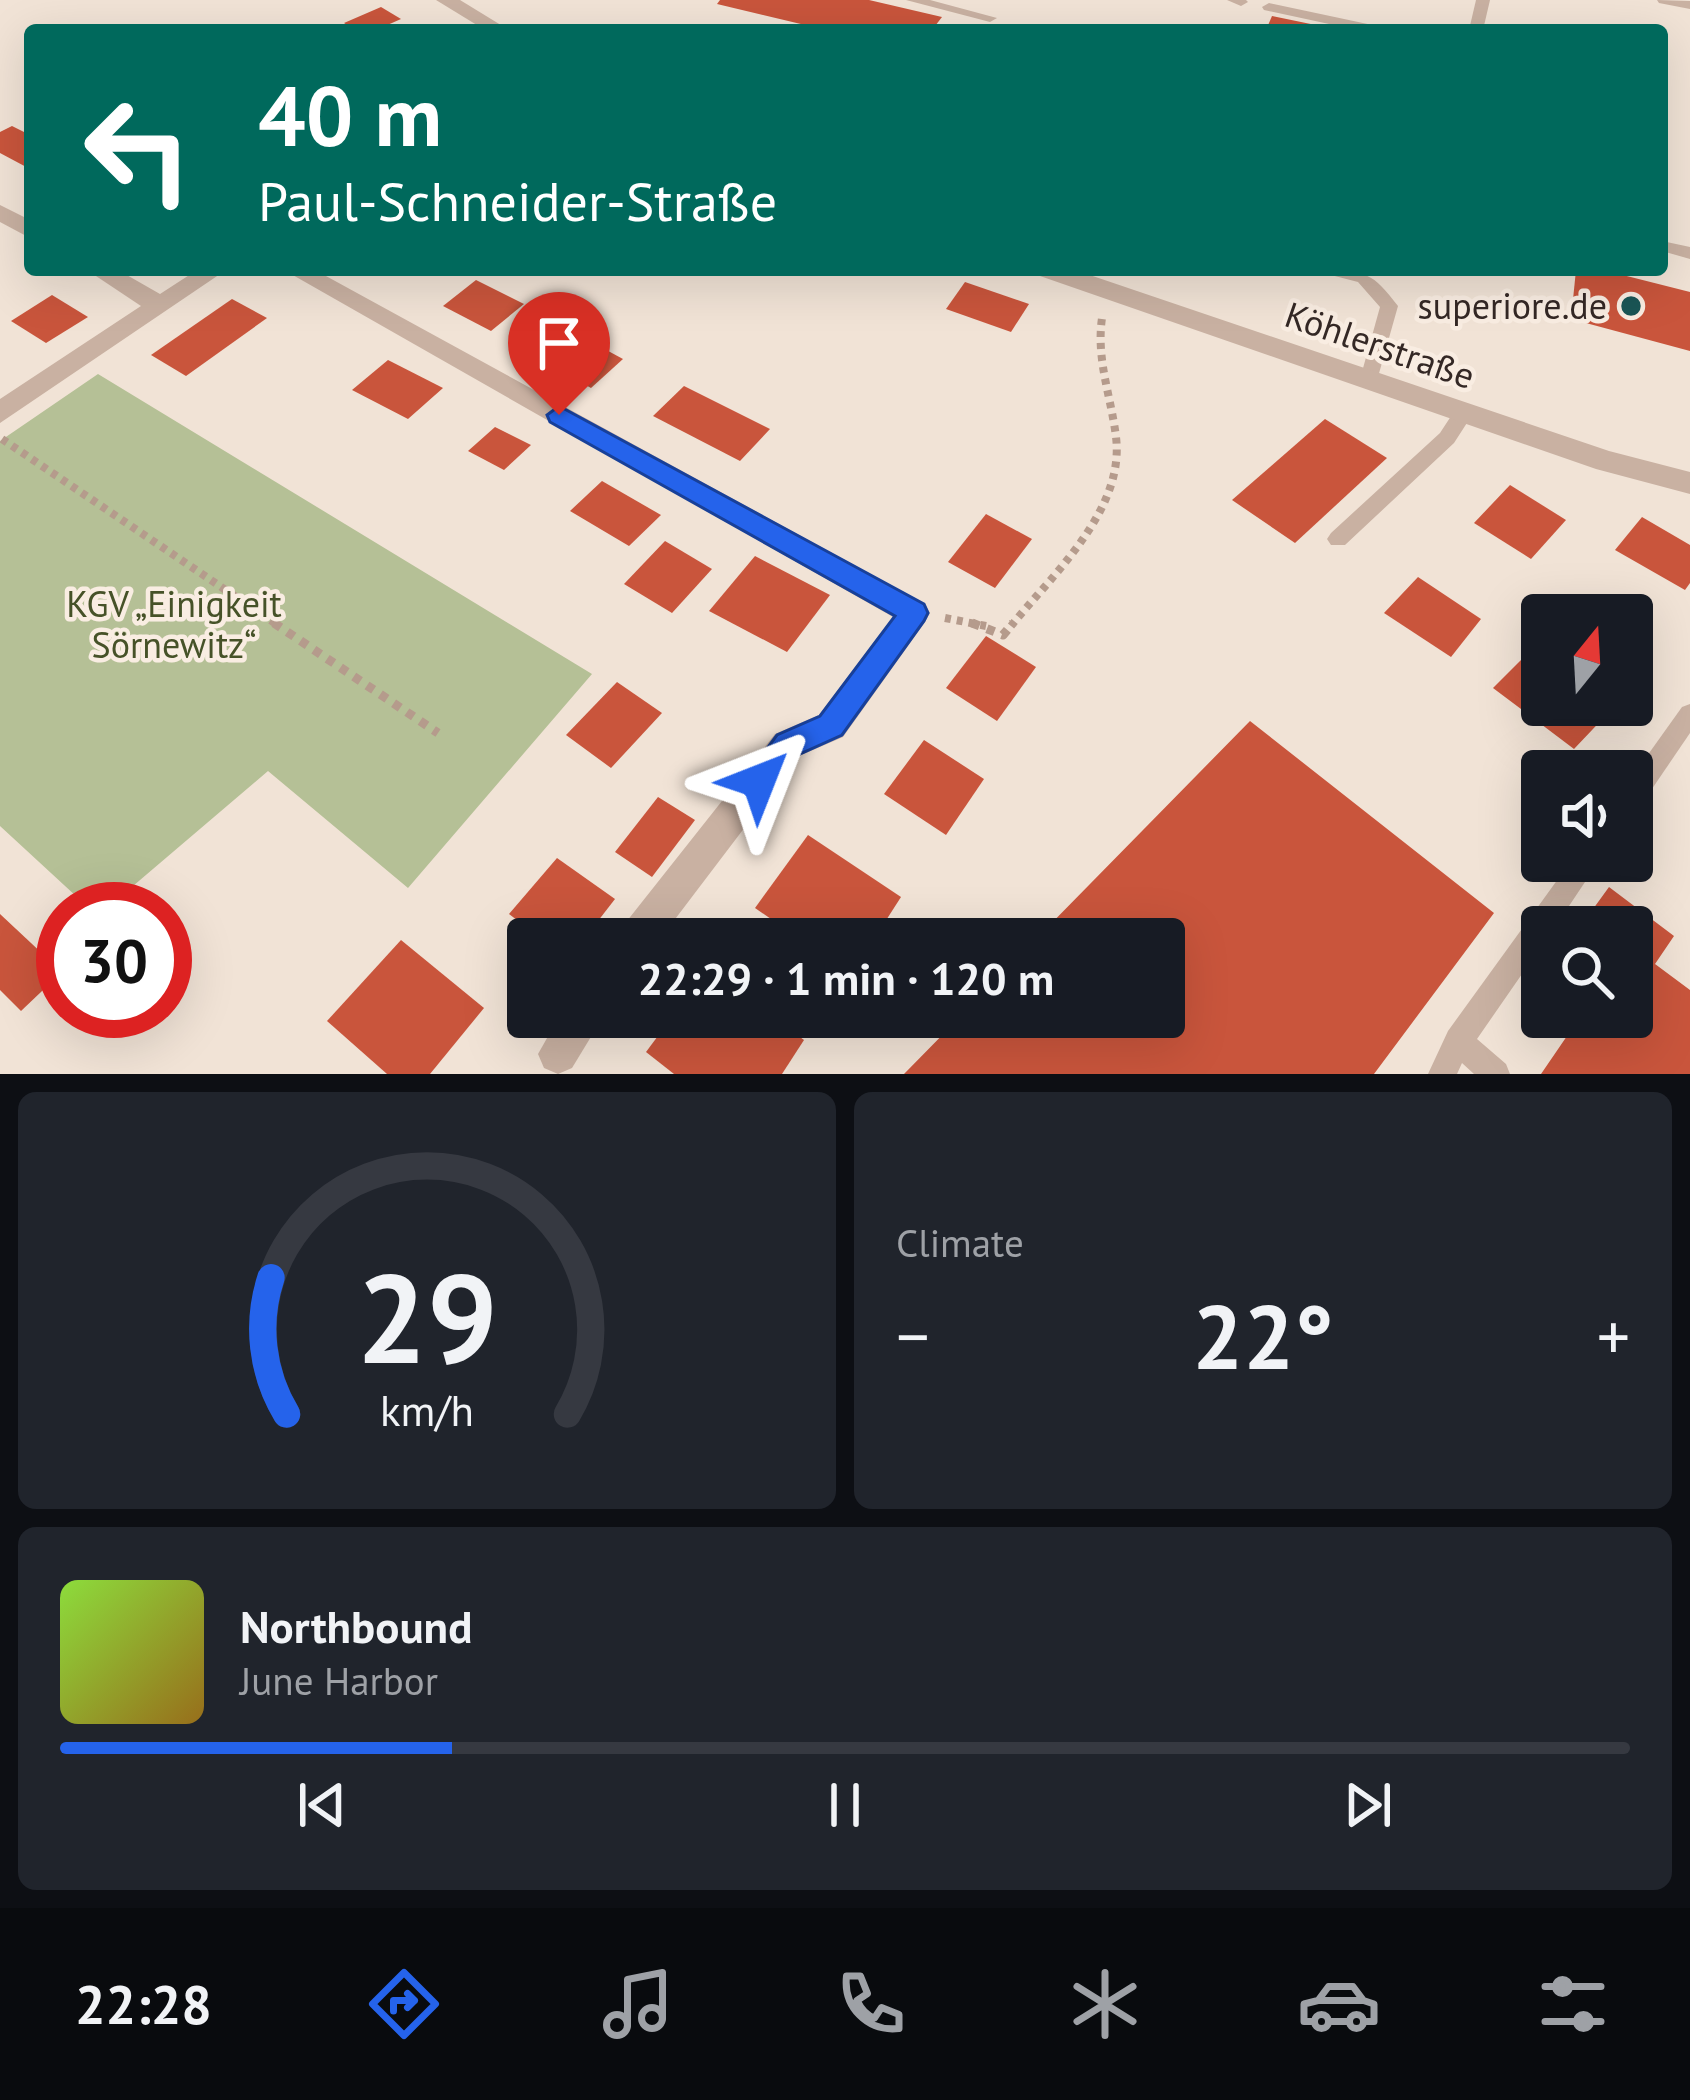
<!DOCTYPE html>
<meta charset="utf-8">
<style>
:root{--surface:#171b24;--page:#20242c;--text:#f1f3f6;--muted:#9ea1a6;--line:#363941;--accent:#2563eb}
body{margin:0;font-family:"PT Sans",sans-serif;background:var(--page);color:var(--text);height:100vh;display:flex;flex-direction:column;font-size:45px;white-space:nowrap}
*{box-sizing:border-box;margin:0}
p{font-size:39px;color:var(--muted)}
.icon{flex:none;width:66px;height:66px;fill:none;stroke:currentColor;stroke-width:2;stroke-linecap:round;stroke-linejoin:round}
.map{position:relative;height:1074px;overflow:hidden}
.panel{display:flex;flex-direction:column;gap:18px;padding:18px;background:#0d0f14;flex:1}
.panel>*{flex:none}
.banner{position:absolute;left:24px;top:24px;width:1644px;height:252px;border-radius:12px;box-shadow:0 12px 48px #0002;background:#00695c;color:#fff;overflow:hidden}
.needle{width:78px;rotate:18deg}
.buttons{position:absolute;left:1521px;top:594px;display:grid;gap:24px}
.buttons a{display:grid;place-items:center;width:132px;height:132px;border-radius:12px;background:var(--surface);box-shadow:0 12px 48px #0002;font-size:60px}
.speed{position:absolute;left:36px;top:882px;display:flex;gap:24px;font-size:60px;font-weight:700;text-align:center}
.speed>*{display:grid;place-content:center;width:156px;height:156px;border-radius:50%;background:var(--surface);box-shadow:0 12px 48px #0002;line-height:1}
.speed .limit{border:18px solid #d22;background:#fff;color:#111}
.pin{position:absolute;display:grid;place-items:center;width:102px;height:102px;color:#fff;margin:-123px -51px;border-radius:50% 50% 50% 0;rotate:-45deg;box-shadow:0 0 12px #0007}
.pin .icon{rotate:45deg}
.me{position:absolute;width:132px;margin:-66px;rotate:45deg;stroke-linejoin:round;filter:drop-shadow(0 0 9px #0008)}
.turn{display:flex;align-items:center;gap:42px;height:252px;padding:0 36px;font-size:54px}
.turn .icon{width:156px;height:156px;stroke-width:2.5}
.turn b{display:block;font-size:84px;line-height:102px}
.big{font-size:90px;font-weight:700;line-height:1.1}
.panel .card{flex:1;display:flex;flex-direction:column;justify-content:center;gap:18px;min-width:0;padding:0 42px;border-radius:18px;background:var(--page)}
.panel .dial{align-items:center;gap:0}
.dial svg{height:312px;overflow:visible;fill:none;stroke:var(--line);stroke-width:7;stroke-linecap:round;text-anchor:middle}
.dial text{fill:var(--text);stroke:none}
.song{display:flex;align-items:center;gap:36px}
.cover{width:144px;height:144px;border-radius:18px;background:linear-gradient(135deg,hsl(90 70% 55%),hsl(40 70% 35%))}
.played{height:12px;border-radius:6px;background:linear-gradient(90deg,var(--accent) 25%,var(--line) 25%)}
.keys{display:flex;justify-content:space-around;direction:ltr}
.heat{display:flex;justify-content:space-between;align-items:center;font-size:66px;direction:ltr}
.panel .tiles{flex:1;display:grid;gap:18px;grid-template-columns:1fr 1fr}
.card:last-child{grid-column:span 2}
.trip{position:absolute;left:507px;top:918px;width:678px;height:120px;border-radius:12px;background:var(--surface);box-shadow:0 12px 48px #0002;font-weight:700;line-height:120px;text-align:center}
.menu{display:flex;height:192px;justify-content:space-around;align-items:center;background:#090b0e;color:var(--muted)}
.menu .icon{width:84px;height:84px}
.menu .active{color:var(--accent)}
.menu b{font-size:54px;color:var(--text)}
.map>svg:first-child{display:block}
.green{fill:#b5c096}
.building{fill:#c9553c}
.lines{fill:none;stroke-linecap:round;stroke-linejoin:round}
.path-far1{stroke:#b59b8c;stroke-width:8;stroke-dasharray:6 6;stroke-linecap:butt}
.path{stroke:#b59b8c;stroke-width:9;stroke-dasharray:8 8;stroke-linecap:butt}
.service{fill:#c9b1a2;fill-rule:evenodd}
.minor{fill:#c9b1a2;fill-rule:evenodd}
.tertiary{fill:#c9b1a2;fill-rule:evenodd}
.route{fill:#2563eb;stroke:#184099;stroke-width:3}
.poi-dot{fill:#1a5656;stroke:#f9ede2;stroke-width:4.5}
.labels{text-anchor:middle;stroke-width:9;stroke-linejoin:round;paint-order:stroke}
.poi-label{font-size:36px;fill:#342825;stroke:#f9ede2;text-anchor:end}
.street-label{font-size:36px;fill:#342825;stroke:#f9ede2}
.park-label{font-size:36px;fill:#465228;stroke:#f9ede2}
</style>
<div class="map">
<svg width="1690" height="1074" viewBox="0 0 1690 1074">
<rect width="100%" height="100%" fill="#f1e3d6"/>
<path class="green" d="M98,374L592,674L408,888L268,771L106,909H90L0,826V441Z"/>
<g class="building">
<path d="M720,0H869L942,17L932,30H826L717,4Z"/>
<path d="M381,7L401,19L376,30H354L344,23Z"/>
<path d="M1272,16L1330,28V30H1266Z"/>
<path d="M12,126L30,135V169L0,153V132Z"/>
<path d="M1576,270H1603L1690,292V351L1571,319Z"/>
<path d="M476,280L524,304L491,331L443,306Z"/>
<path d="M965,282L1029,304L1011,332L946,309Z"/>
<path d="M52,295L88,317L46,343L11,321Z"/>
<path d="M232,299L267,318L186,376L151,355Z"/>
<path d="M573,332L623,359L591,388L540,360Z"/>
<path d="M388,360L443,388L408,419L352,390Z"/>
<path d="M684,386L770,429L740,461L653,416Z"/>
<path d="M1325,419L1387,458L1295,543L1232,500Z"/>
<path d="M495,427L531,445L504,470L468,451Z"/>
<path d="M602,481L661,515L629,546L570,511Z"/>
<path d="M1510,485L1566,520L1531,559L1474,523Z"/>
<path d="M986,514L1032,539L995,588L948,562Z"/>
<path d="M1642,517L1690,545V583L1685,590L1615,550Z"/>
<path d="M665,541L712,569L672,613L624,584Z"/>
<path d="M755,556L830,595L787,652L709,611Z"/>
<path d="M1418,577L1481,619L1451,657L1384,613Z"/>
<path d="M986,636L1036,667L997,721L946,688Z"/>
<path d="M1530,651L1542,659V705H1604L1611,710L1574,749L1493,688Z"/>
<path d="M617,682L662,713L611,768L566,735Z"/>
<path d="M1250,721L1494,913L1374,1074H904L960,1017H1164V939H1036Z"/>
<path d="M924,740L984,779L946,835L884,794Z"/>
<path d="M658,797L695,820L652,877L615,852Z"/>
<path d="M808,835L901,897L874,939H800L755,908Z"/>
<path d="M557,858L615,899L584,939H542L509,914Z"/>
<path d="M1609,887L1674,936L1655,964L1690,990V1074H1541L1580,1017H1632V927H1580Z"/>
<path d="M0,914L62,972L21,1011L0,990Z"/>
<path d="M401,940L484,1008L430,1074H387L327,1021Z"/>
<path d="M672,1017H773L804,1040L782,1074H674L646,1052Z"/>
</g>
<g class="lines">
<g class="path-far1">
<path d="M2,439L279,626"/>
<path d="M945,618L986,626"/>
<path d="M1011,626C1053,574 1125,510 1116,437C1111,396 1096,360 1102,318"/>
</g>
<g class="path">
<path d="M274,623L438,733"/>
<path d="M972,623L1003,635L1013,623"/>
</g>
<g class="service">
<path d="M906,0H930L997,18L990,22Z"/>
<path d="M1227,0H1246L1248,2L1241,6Z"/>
<path d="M1476,0H1490L1483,30H1469Z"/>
<path d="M1657,0L1690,1V9L1659,3Z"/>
<path d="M1269,3L1377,26L1384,30H1357L1264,10L1262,7Z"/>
<path d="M1662,241L1690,247V259L1662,251Z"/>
<path d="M1324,270C1365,270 1373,273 1398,306L1376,384L1369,386L1360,379L1380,307L1358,282L1327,274Z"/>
<path d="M1464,405L1474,412L1454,443L1345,545H1331L1327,539L1331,533L1440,433L1457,407Z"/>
<path d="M1690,704V733L1641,805L1632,809V777L1682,707Z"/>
<path d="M1571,861H1599L1555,927H1542V945L1477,1039L1506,1064L1510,1074H1474L1462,1063L1457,1074H1428L1448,1031Z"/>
</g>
<g class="minor">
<path d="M0,205L30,220V238L0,222Z"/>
<path d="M87,270H118L160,294L197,270H226L0,423V399L141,306Z"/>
<path d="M284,270H315L925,604L930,613L925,622L843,737L799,756L660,939H617L623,926L775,734L819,715L893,617Z"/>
<path d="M559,1017H603L572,1068L558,1074L544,1068L538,1054Z"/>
</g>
<g class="tertiary">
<path d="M436,0H460L509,30H485Z"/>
<path d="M1037,270H1075L1609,451L1690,472V494L1596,469L1040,276Z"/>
</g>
</g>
<path class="route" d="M559,406L924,604L928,613L924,621L842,735L798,755L770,791L759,796L748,791L743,781L777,735L820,716L895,616L550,422L547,415Z"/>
<circle class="poi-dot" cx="1631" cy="306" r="12"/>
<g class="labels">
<g class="poi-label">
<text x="1607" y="319">superiore.de</text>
</g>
<g class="street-label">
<text transform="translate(1380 345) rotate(19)" y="13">Köhlerstraße</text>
</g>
<g class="park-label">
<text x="174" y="617">KGV „Einigkeit<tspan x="174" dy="41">Sörnewitz“</tspan></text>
</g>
</g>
</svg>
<div class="buttons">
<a><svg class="needle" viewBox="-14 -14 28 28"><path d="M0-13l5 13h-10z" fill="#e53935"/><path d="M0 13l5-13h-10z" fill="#9ea1a6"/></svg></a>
<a><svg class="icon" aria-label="sound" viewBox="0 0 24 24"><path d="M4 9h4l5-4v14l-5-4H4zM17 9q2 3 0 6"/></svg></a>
<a><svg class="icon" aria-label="search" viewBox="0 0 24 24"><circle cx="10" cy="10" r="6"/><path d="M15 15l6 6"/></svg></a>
</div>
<div class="speed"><div class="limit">30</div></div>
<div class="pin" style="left:559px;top:415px;background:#d93025"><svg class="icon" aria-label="arrive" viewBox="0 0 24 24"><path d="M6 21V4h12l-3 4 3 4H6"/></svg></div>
<svg class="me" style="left:759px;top:781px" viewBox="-20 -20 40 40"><path d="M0-17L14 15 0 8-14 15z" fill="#2563eb" stroke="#fff" stroke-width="4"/></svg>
<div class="trip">22:29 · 1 min · 120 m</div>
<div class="banner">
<div class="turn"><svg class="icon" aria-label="left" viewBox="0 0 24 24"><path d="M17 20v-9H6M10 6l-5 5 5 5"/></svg><div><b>40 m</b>Paul-Schneider-Straße</div></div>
</div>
</div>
<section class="panel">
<div class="tiles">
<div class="card dial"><svg viewBox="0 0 100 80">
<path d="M14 69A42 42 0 1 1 86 69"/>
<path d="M14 69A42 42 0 0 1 10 34" stroke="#2563eb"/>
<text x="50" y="56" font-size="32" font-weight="700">29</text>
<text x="50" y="72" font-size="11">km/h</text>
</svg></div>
<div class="card"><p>Climate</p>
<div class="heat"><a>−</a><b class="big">22°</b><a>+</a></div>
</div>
<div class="card">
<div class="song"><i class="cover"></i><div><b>Northbound</b><p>June Harbor</p></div></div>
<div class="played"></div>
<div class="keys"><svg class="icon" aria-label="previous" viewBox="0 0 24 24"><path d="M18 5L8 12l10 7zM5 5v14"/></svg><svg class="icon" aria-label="pause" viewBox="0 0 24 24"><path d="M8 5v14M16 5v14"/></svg><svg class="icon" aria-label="next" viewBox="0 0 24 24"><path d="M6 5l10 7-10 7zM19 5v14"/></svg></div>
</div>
</div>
</section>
<nav class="menu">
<b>22:28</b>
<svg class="icon active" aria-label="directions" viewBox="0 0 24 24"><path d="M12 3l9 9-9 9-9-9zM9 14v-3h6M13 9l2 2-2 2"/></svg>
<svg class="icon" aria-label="music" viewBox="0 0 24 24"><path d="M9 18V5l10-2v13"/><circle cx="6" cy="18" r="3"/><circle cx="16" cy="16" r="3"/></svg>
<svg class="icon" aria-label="phone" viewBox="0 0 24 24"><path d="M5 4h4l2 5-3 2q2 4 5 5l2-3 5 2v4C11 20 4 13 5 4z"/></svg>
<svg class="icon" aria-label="climate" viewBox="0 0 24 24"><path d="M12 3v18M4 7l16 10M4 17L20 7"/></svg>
<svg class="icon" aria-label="car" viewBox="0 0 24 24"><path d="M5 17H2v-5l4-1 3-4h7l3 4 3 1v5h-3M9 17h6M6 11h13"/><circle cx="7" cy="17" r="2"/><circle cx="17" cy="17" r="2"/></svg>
<svg class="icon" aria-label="filters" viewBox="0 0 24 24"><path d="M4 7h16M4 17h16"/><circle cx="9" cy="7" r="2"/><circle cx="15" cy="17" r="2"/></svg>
</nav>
